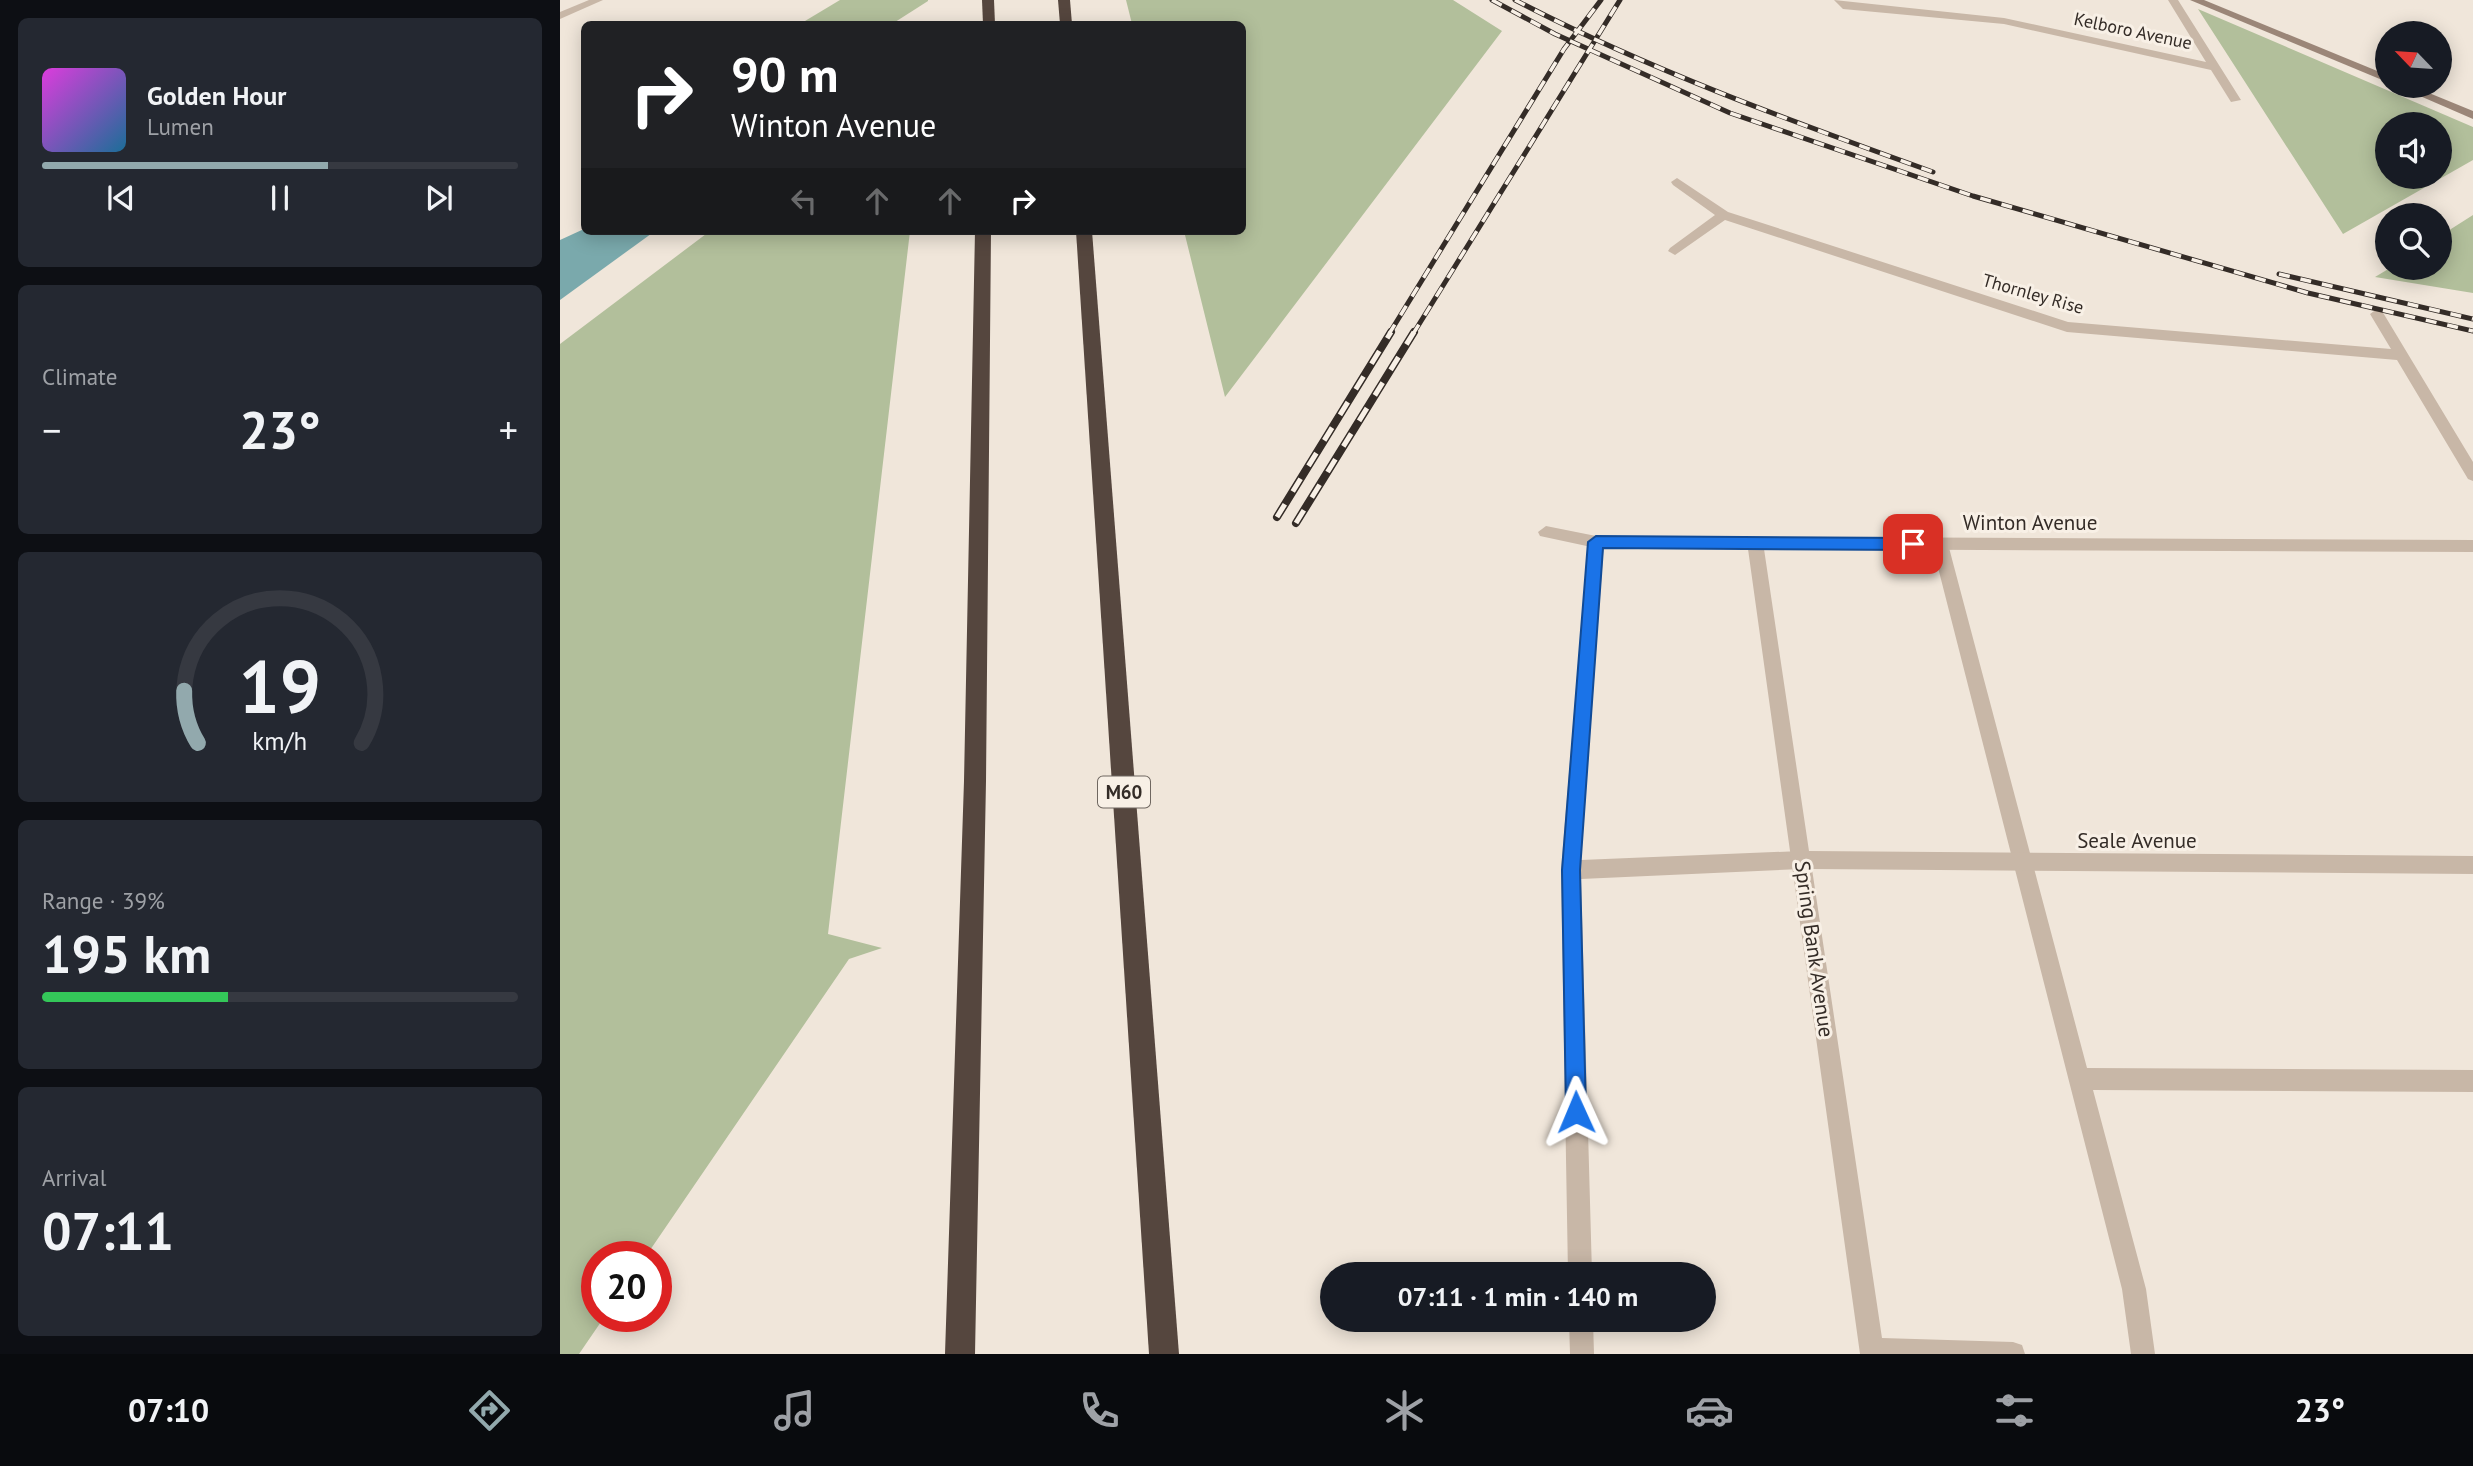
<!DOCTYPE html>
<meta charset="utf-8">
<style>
:root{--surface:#171b24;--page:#242831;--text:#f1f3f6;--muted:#9ea1a6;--line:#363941;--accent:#92a9ad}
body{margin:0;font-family:"PT Sans",sans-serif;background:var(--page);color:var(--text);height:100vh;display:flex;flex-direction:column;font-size:26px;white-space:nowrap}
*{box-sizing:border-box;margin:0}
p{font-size:23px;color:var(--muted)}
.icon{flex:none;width:38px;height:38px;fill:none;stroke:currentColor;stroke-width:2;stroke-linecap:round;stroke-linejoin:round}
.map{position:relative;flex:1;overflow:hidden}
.panel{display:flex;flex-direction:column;gap:18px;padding:18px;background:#0d0f14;width:560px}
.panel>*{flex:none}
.banner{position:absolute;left:21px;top:21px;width:665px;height:214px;border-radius:10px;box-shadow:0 4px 18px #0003;background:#202124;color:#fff;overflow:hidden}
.needle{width:46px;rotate:295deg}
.tools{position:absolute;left:1815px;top:21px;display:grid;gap:14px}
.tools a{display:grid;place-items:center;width:77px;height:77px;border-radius:50%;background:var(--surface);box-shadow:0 4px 18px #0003;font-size:35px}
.speed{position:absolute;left:21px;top:1241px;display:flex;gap:14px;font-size:35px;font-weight:700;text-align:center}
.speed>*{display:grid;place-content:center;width:91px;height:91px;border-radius:50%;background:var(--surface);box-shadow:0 4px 18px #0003;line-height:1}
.speed .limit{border:10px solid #d22;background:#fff;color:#111}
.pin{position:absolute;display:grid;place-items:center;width:60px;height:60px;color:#fff;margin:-30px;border-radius:14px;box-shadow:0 4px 10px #0006}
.me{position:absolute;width:77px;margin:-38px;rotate:359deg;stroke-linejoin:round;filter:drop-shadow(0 0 5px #0008)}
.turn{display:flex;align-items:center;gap:24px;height:147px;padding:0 35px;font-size:32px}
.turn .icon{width:91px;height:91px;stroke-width:2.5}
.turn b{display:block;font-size:49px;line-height:60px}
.lanes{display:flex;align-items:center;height:66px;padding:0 35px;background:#0003;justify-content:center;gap:35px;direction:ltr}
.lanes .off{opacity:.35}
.big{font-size:52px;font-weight:700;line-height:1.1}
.panel .card{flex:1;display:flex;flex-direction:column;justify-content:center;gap:10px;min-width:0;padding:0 24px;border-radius:10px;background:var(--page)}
.panel .dial{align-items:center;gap:0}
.dial svg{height:182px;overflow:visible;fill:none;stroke:var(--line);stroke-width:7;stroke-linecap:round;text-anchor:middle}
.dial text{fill:var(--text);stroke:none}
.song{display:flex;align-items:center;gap:21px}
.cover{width:84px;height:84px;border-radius:10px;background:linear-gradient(135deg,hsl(300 70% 55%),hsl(200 70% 35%))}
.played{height:7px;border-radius:4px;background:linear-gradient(90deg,var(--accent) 60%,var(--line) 60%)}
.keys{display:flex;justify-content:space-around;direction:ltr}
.heat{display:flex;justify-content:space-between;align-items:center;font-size:38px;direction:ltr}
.charge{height:10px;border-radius:5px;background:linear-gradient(90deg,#34c759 39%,var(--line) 0)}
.trip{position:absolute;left:760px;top:1262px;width:396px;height:70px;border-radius:35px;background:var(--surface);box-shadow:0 4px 18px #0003;font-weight:700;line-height:70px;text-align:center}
.menu{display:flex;height:112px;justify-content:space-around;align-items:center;background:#090b0e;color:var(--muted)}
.menu .icon{width:49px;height:49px}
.menu .on{color:var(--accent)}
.menu b{font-size:32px;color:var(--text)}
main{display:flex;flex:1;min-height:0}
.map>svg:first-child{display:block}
.green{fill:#b2bf9b;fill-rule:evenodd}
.water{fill:#7aa9ac}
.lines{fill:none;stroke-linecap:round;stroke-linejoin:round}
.lane{fill:#c8b7a7;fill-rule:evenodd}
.street{fill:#c8b7a7;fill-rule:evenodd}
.secondary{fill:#9b8678;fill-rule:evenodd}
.highway{fill:#55463e;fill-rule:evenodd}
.rail-far1-casing{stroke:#342c27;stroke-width:5}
.rail-casing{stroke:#342c27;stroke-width:8}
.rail-far1{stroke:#f8f0e6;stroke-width:3.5;stroke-dasharray:11;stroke-linecap:butt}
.rail{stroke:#f8f0e6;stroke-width:5;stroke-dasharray:15;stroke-linecap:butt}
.route{fill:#1a73e8;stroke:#114b97;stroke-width:2}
.labels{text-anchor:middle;stroke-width:6;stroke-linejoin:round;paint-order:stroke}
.far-street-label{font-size:18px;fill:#342c27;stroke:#f8f0e6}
.shield{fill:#f8f0e6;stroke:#6f6760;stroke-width:2}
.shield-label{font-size:19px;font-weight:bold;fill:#342c27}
.street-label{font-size:21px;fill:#342c27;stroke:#f8f0e6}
</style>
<main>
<section class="panel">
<div class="card">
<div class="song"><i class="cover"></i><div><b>Golden Hour</b><p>Lumen</p></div></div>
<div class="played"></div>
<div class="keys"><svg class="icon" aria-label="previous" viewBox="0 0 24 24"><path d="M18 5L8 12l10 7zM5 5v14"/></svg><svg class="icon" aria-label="pause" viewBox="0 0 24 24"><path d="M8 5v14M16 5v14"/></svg><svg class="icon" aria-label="next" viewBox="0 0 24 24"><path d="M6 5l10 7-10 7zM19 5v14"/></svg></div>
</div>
<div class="card"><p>Climate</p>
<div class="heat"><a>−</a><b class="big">23°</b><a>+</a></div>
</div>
<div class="card dial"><svg viewBox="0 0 100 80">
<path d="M14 69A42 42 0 1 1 86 69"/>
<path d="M14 69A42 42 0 0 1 8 46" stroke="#92a9ad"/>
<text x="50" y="56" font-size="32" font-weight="700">19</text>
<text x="50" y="72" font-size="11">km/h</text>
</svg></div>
<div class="card"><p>Range · 39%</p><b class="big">195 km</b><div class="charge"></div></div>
<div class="card"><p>Arrival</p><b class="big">07:11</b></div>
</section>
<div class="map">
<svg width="1913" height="1354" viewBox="0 0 1913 1354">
<rect width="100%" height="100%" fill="#f0e6da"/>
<g class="green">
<path d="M280,0H368V1L332,24H240Z"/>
<path d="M566,0H893L942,31L665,397L624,231H682V24H572Z"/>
<path d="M1638,9L1913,127V160L1783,234ZM1880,124V177H1827V124Z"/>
<path d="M1913,215V293L1815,277L1830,268H1880V236Z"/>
<path d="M150,231H350L268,934L322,948L289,959L86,1256H37V1316H45L19,1354H0V344Z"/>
</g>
<path class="water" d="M24,229L95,231L0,300V240Z"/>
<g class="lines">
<g class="lane">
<path d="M1036,536L1044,542L1021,860L1241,851L1248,854L1251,860L1248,866L1241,869L1021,879L1032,1274H1008L1001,870L1028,542Z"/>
<path d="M1380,538L1388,544L1527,1068L1913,1070V1092L1533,1090L1586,1289L1595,1354H1571L1562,1289L1372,544Z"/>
<path d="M1009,1320H1033L1034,1354H1010Z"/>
</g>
<g class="street">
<path d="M29,0H43L0,19V12Z"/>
<path d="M1274,0L1444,18L1646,62L1608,0H1618L1681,100L1671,102L1651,70L1444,24L1283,9Z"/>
<path d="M1117,178L1168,212L1508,322L1831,349L1810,314L1817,309L1822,311L1913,462V481L1908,479L1837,360L1507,332L1165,220L1115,255L1108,251L1110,248L1155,215L1113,185L1111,182Z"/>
<path d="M986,526L1036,536L1913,540V552L1204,549L1249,851L1913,856V874L1252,869L1322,1338L1453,1342L1462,1345L1465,1354H1300L1188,549L1036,548L980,536L978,532Z"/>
</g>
<g class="secondary">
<path d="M1630,0H1644L1827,75V82Z"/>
<path d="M1837,86H1852L1913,111V119Z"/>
</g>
<g class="highway">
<path d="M422,0H434L435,24H423Z"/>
<path d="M498,0H510L512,24H500Z"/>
<path d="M415,231H431L426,781L415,1354H385L404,781Z"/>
<path d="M516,231H532L619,1354H589Z"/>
</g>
<defs>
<g id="rail-far1">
<path d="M932,0L995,34L1170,113L1413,196L1748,293L1913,331"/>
<path d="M955,0C1089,70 1231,121 1373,172"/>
<path d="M1719,274L1913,319"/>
<path d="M829,334L1004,49L1041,0"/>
<path d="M853,334L1060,0"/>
</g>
<g id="rail">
<path d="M717,517L831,332"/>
<path d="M736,523L854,332"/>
</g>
</defs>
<use href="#rail-far1" class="rail-far1-casing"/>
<use href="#rail" class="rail-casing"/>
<use href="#rail-far1" class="rail-far1"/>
<use href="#rail" class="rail"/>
</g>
<path class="route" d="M1036,536L1353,538L1361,544L1353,550L1043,548L1020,870L1026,1112L1023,1120L1016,1122L1009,1120L1006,1112L1002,870L1028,542Z"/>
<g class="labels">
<g class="far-street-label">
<text transform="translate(1573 31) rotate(12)" y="6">Kelboro Avenue</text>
<text transform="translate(1473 294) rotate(16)" y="6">Thornley Rise</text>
</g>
<rect class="shield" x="538" y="776.5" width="52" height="31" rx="5"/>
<g class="shield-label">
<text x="564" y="799">M60</text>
</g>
<g class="street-label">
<text x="1470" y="530">Winton Avenue</text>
<text x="1577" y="848">Seale Avenue</text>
<text transform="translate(1254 949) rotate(82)" y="7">Spring Bank Avenue</text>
</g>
</g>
</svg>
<div class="tools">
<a><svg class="needle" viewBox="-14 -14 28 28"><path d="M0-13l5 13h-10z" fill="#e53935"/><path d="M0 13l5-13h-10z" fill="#9ea1a6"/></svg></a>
<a><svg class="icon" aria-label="sound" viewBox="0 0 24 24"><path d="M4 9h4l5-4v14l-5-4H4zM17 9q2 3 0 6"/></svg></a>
<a><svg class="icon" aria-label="search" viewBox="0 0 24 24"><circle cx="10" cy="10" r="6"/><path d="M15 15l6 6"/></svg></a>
</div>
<div class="speed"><div class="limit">20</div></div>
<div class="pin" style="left:1353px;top:544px;background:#d93025"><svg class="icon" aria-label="arrive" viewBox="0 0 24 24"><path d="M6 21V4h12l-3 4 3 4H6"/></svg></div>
<svg class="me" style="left:1016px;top:1112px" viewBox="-20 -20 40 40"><path d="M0-17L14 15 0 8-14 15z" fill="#1a73e8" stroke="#fff" stroke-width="4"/></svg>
<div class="trip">07:11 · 1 min · 140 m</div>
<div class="banner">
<div class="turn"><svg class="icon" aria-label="right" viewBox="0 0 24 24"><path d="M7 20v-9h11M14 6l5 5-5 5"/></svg><div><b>90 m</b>Winton Avenue</div></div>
<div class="lanes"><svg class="icon off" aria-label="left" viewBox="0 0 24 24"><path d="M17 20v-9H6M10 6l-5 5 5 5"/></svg><svg class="icon off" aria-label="ahead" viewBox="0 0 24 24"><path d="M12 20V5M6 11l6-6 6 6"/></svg><svg class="icon off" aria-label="ahead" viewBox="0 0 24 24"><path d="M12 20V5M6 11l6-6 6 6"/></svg><svg class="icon" aria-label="right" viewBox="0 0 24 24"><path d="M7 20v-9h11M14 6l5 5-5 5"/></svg></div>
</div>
</div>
</main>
<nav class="menu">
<b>07:10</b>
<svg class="icon on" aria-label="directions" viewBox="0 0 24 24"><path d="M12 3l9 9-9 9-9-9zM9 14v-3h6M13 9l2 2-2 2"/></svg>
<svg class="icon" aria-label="music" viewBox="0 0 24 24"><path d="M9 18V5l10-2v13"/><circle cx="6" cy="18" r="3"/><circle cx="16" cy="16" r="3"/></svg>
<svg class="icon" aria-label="phone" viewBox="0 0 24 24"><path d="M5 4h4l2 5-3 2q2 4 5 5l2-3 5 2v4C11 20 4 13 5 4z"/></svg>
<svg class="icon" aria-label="climate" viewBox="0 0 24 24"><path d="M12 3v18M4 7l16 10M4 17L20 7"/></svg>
<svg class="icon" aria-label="car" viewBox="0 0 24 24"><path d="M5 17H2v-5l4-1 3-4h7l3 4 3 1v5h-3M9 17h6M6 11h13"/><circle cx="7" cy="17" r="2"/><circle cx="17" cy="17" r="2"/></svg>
<svg class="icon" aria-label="filters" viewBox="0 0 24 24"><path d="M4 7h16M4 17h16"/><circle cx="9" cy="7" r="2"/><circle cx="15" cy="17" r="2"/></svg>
<b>23°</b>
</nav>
